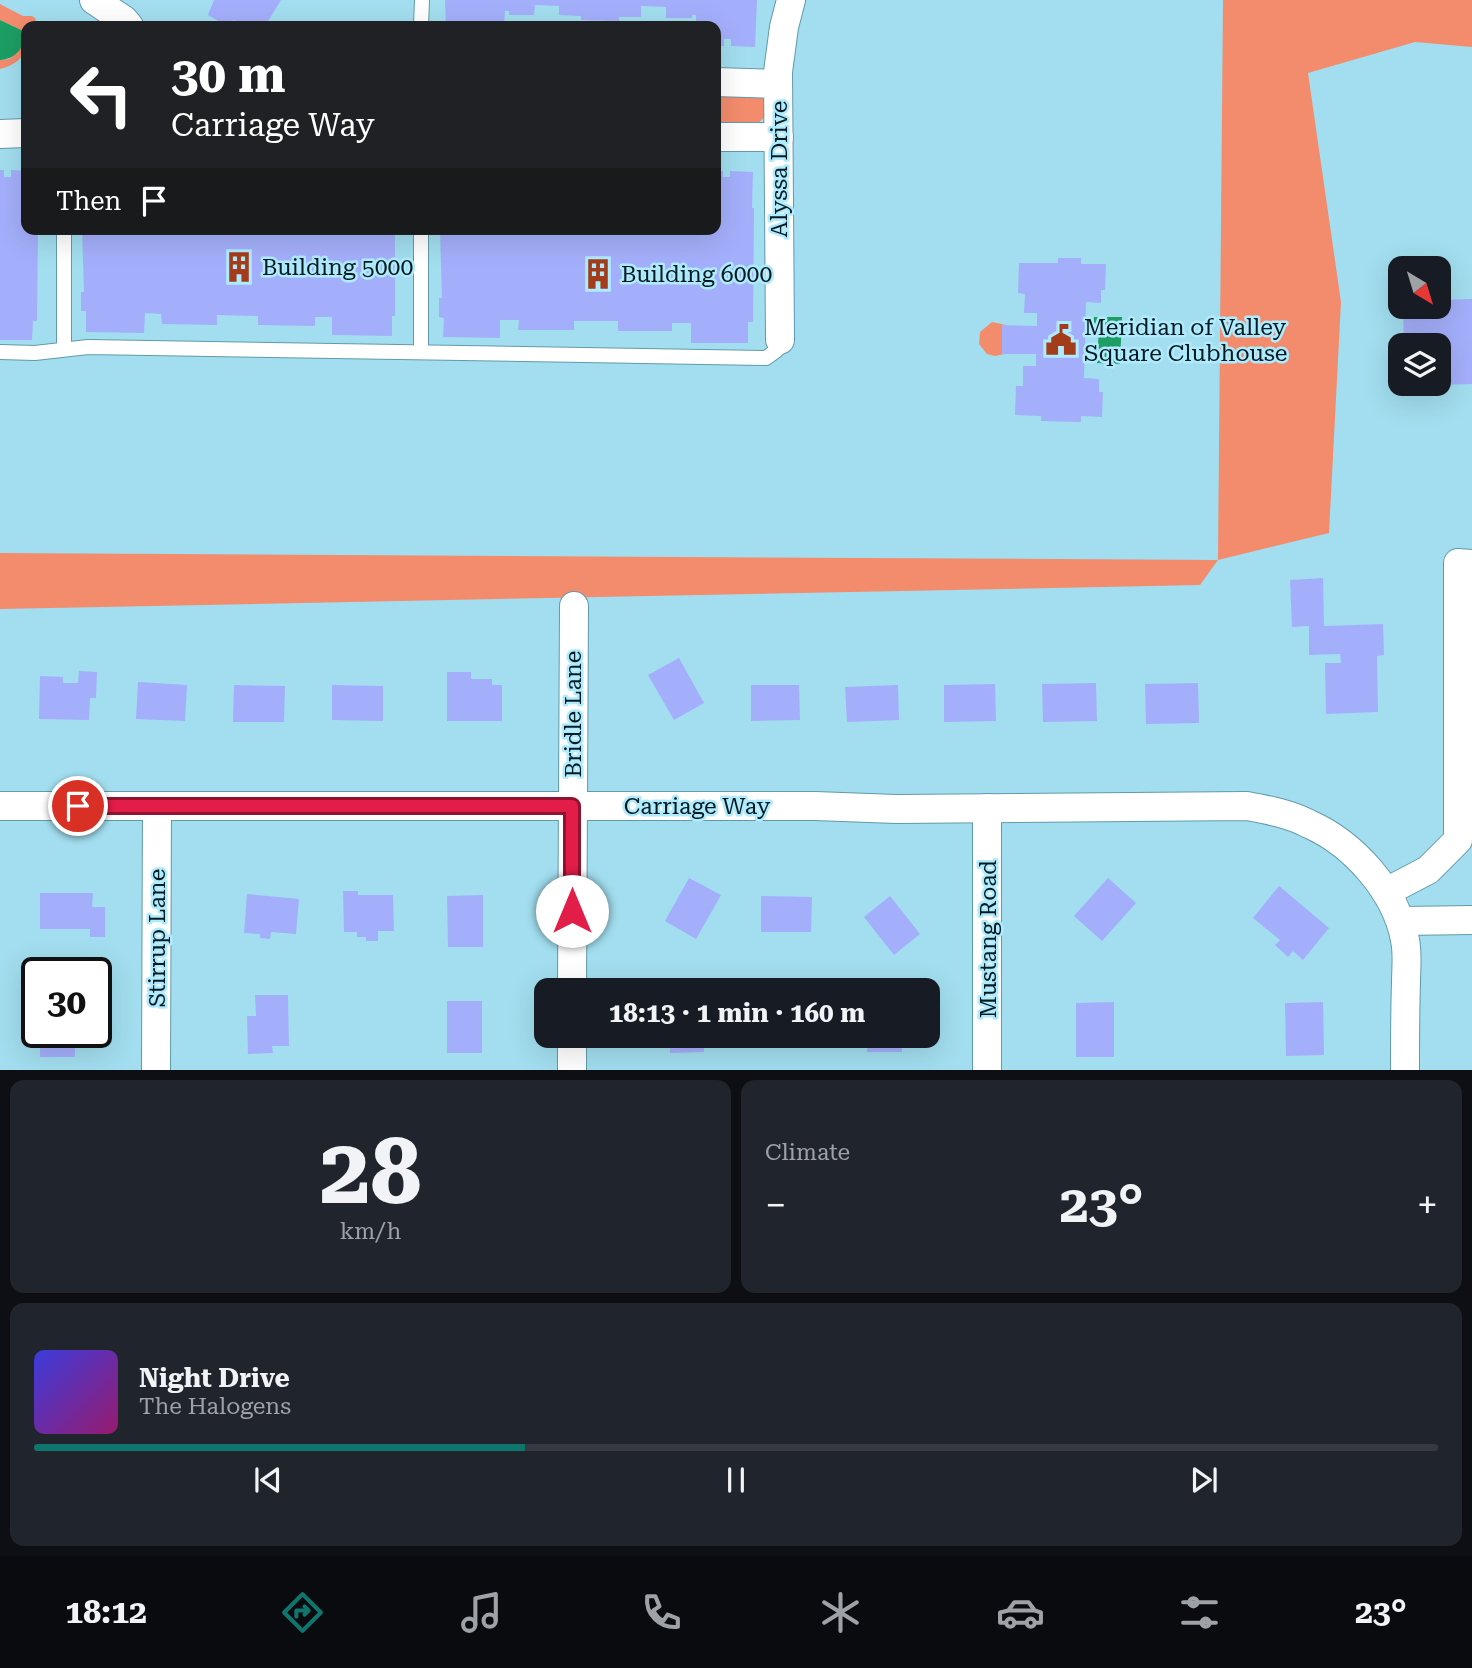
<!DOCTYPE html>
<meta charset="utf-8">
<style>
:root{--surface:#171b24;--page:#20242c;--text:#f1f3f6;--muted:#9ea1a6;--line:#363941;--accent:#0f766e}
body{margin:0;font-family:"Roboto Serif",serif;background:var(--page);color:var(--text);height:100vh;display:flex;flex-direction:column;font-size:26px;white-space:nowrap}
*{box-sizing:border-box;margin:0}
p{font-size:23px;color:var(--muted)}
.icon{flex:none;width:38px;height:38px;fill:none;stroke:currentColor;stroke-width:2;stroke-linecap:round;stroke-linejoin:round}
.map{position:relative;height:1070px;overflow:hidden}
.panel{display:flex;flex-direction:column;gap:10px;padding:10px;background:#0d0f14;flex:1}
.panel>*{flex:none}
.banner{position:absolute;left:21px;top:21px;width:700px;height:214px;border-radius:14px;box-shadow:0 7px 28px #0002;background:#202124;color:#fff;overflow:hidden}
.needle{width:46px;rotate:142deg}
.controls{position:absolute;left:1388px;top:256px;display:grid;gap:14px}
.controls a{display:grid;place-items:center;width:63px;height:63px;border-radius:14px;background:var(--surface);box-shadow:0 7px 28px #0002;font-size:35px}
.speed{position:absolute;left:21px;top:957px;display:flex;gap:14px;font-size:35px;font-weight:700;text-align:center}
.speed>*{display:grid;place-content:center;width:91px;height:91px;border-radius:50%;background:var(--surface);box-shadow:0 7px 28px #0002;line-height:1}
.speed .limit{border:4px solid #111;border-radius:10px;background:#fff;color:#111}
.pin{position:absolute;display:grid;place-items:center;width:60px;height:60px;color:#fff;margin:-30px;border:4px solid #fff;border-radius:50%;box-shadow:0 2px 7px #0007}
.me{position:absolute;width:77px;margin:-38px;rotate:0deg;stroke-linejoin:round;filter:drop-shadow(0 0 5px #0008)}
.turn{display:flex;align-items:center;gap:24px;height:147px;padding:0 35px;font-size:32px}
.turn .icon{width:91px;height:91px;stroke-width:2.5}
.turn b{display:block;font-size:49px;line-height:60px}
.then{display:flex;align-items:center;height:66px;padding:0 35px;background:#0003;gap:14px;font-size:26px}
.big{font-size:52px;font-weight:700;line-height:1.1}
.panel .tile{flex:1;display:flex;flex-direction:column;justify-content:center;gap:10px;min-width:0;padding:0 24px;border-radius:14px;background:var(--page)}
.panel .dial{align-items:center;gap:0}
.dial b{font-size:91px;line-height:1}
.song{display:flex;align-items:center;gap:21px}
.cover{width:84px;height:84px;border-radius:10px;background:linear-gradient(135deg,hsl(240 70% 55%),hsl(320 70% 35%))}
.played{height:7px;border-radius:4px;background:linear-gradient(90deg,var(--accent) 35%,var(--line) 35%)}
.keys{display:flex;justify-content:space-around;direction:ltr}
.heat{display:flex;justify-content:space-between;align-items:center;font-size:38px;direction:ltr}
.panel .tiles{flex:1;display:grid;gap:10px;grid-template-columns:1fr 1fr}
.tile:last-child{grid-column:span 2}
.trip{position:absolute;left:534px;top:978px;width:406px;height:70px;border-radius:14px;background:var(--surface);box-shadow:0 7px 28px #0002;font-weight:700;line-height:70px;text-align:center}
.tab-bar{display:flex;height:112px;justify-content:space-around;align-items:center;background:#090b0e;color:var(--muted)}
.tab-bar .icon{width:49px;height:49px}
.tab-bar .on{color:var(--accent)}
.tab-bar b{font-size:32px;color:var(--text)}
.map>svg:first-child{display:block}
.green{fill:#f38c6d}
.water{fill:#1c9e64}
.building{fill:#a4affb}
.lines{fill:none;stroke-linecap:round;stroke-linejoin:round}
.lane-casing{stroke:#619aab;stroke-width:16}
.street-casing{stroke:#619aab;stroke-width:30}
.lane{stroke:#fff;stroke-width:14}
.street{stroke:#fff;stroke-width:28}
.route-casing{stroke:#92132f;stroke-width:18}
.route{stroke:#e11d48;stroke-width:12}
.labels{text-anchor:middle;stroke-width:5;stroke-linejoin:round;paint-order:stroke}
.street-label{font-size:23px;fill:#041b22;stroke:#afebfd}
.poi-label{font-size:23px;fill:#041b22;stroke:#afebfd;text-anchor:start}
</style>
<div class="map">
<svg width="1472" height="1070" viewBox="0 0 1472 1070">
<rect width="100%" height="100%" fill="#a2deef"/>
<g class="green">
<path d="M1223,0H1472V47L1415,42L1308,73L1341,302L1329,533L1218,560L1200,585L0,609V553L1218,560Z"/>
<path d="M0,4L23,16H32L36,19L34,26H26C26,51 26,62 0,69V60L9,59L18,52L15,27L0,20Z"/>
<path d="M716,91L762,96L766,101V116L756,125H716Z"/>
<path d="M992,322L1006,325L1002,326V353L1005,354L995,356L987,354L979,344L980,332Z"/>
</g>
<g class="water">
<path d="M0,20L21,30C28,46 16,59 0,60Z"/>
<path d="M1094,317H1122L1120,364L1097,363L1099,327L1093,326Z"/>
</g>
<g class="building">
<path d="M214,0H281L265,26H238L240,24L234,20L227,26L208,15Z"/>
<path d="M445,0H757L755,47L731,46V39H724V46H716V26H696V15H692V18H666V7L641,6V17H619V21L581,20V16L559,15V6L535,5L534,15H509V11H505L504,26H446Z"/>
<path d="M0,170H4V177H11V170L26,171V229H38L37,321H33L32,340H0Z"/>
<path d="M716,171H723V177H730V171L753,172L752,208H754L753,322H748V343H691V323H672V331H618V321H574V330H518L519,320H500V338L443,337L444,318L439,317V298H442L440,230L716,229Z"/>
<path d="M82,229H395V316H392V336L332,335V317H315V326L258,325V316L217,315V325L162,324L161,314L145,313L144,333L86,332V311H81V292H84Z"/>
<path d="M1058,258H1081V264H1106L1105,290H1101V303L1086,302L1084,378L1099,379V392H1103L1102,417L1081,416V422L1041,421V416L1015,415L1016,386H1023V366H1036V354H1002V325L1037,326V313H1024L1025,294L1018,293L1019,263H1058Z"/>
<path d="M1472,299V384L1438,385V345H1404L1403,311H1417V306H1438V300Z"/>
<path d="M1323,578L1324,626L1383,624L1384,655L1377,656L1378,712L1326,714L1325,663H1341L1340,654L1309,655V626L1292,627L1290,580Z"/>
<path d="M679,658L704,703L674,720L648,675Z"/>
<path d="M79,671L97,672L96,698H90L89,720L39,719L40,676L63,677V683H78Z"/>
<path d="M447,672H471V679H492V685H502V721H447Z"/>
<path d="M138,682L187,685L185,721L136,719Z"/>
<path d="M1096,683L1097,721L1043,722L1042,684Z"/>
<path d="M1198,683L1199,723L1146,724L1145,684Z"/>
<path d="M995,684L996,721L944,722V685Z"/>
<path d="M234,685L285,686L284,722H233Z"/>
<path d="M332,685L383,686V721L332,720Z"/>
<path d="M751,685H799L800,720L751,721Z"/>
<path d="M898,685L899,720L847,722L845,687Z"/>
<path d="M689,878L721,895L696,939L665,921Z"/>
<path d="M1108,878L1136,903L1102,941L1074,916Z"/>
<path d="M1279,886L1329,928L1303,960L1293,951L1288,957L1275,945L1280,940L1253,918Z"/>
<path d="M343,891H358V895H393L394,931H378V941H366V937H357V932H344Z"/>
<path d="M40,893H93L92,907H105V937H90V929H40Z"/>
<path d="M247,894L299,899L296,934L271,932L270,939L260,938V934L244,933Z"/>
<path d="M483,895V947H448L447,896Z"/>
<path d="M761,896L812,897L811,932H761Z"/>
<path d="M890,896L920,934L894,955L864,917Z"/>
<path d="M255,995H288L289,1046H272L273,1053L248,1054L247,1016H256Z"/>
<rect x="447" y="1001" width="35" height="52"/>
<path d="M1114,1002V1057H1076V1003Z"/>
<path d="M1323,1002L1324,1055L1286,1056L1285,1003Z"/>
<rect x="40" y="1032" width="35" height="25"/>
<path d="M670,1036H704V1052L670,1053Z"/>
<rect x="867" y="1036" width="35" height="16"/>
</g>
<g class="lines">
<defs>
<g id="lane">
<path d="M421,26L422,0"/>
<path d="M421,229V352"/>
<path d="M64,349V229"/>
<path d="M0,352L35,353L88,347L766,358L777,350L780,340"/>
</g>
<g id="street">
<path d="M94,0L124,20L129,26"/>
<path d="M716,82L778,84"/>
<path d="M0,134L26,133"/>
<path d="M716,137H779"/>
<path d="M780,340L778,72L784,27L791,0"/>
<path d="M0,806H815L896,809L1247,806C1269,810 1290,814 1309,824C1354,844 1396,891 1405,940C1408,954 1406,969 1406,983C1405,1012 1405,1041 1405,1070"/>
<path d="M1386,892L1428,870L1458,840V563L1472,564"/>
<path d="M1401,921L1472,920"/>
<path d="M572,990L574,606"/>
<path d="M156,1070L157,806"/>
<path d="M572,1070V1036"/>
<path d="M987,1070V808"/>
</g>
</defs>
<use href="#lane" class="lane-casing"/>
<use href="#street" class="street-casing"/>
<use href="#lane" class="lane"/>
<use href="#street" class="street"/>
</g>
<g class="lines">
<defs>
<path id="route" d="M78,806H572V911"/>
</defs>
<use href="#route" class="route-casing"/>
<use href="#route" class="route"/>
</g>
<defs>
<symbol id="building-bare" viewBox="-9 -9 18 18"><path d="M-4-6H4V6H1V3H-1V6H-4ZM-2.5-4.3h1.7v1.8h-1.7ZM.8-4.3h1.7v1.8H.8ZM-2.5-1h1.7V.8h-1.7ZM.8-1h1.7V.8H.8Z" fill="#a33c1a" stroke="#afebfd" stroke-width="2.5" paint-order="stroke"/></symbol>
<symbol id="civic-bare" viewBox="-9 -9 18 18"><path d="M-.6-6.5H3V-4.5H.6V-3L4-1V1h2V6H-6V1h2V-1L-.6-3ZM-1.2 2.5V6h2.4V2.5Z" fill="#a33c1a" stroke="#afebfd" stroke-width="2.5" paint-order="stroke"/></symbol>
</defs>
<g fill-rule="evenodd">
<use href="#building-bare" x="217" y="245" width="44" height="44"/>
<use href="#building-bare" x="576" y="252" width="44" height="44"/>
<use href="#civic-bare" x="1039" y="318" width="44" height="44"/>
</g>
<g class="labels">
<g class="street-label">
<text transform="translate(779 169) rotate(-90)" y="8">Alyssa Drive</text>
<text transform="translate(573 714) rotate(-90)" y="8">Bridle Lane</text>
<text x="697" y="814">Carriage Way</text>
<text transform="translate(157 938) rotate(-90)" y="8">Stirrup Lane</text>
<text transform="translate(988 939) rotate(-90)" y="8">Mustang Road</text>
</g>
<g class="poi-label">
<text x="262" y="275">Building 5000</text>
<text x="621" y="282">Building 6000</text>
<text x="1084" y="335">Meridian of Valley<tspan x="1084" dy="26">Square Clubhouse</tspan></text>
</g>
</g>
</svg>
<div class="controls">
<a><svg class="needle" viewBox="-14 -14 28 28"><path d="M0-13l5 13h-10z" fill="#e53935"/><path d="M0 13l5-13h-10z" fill="#9ea1a6"/></svg></a>
<a><svg class="icon" aria-label="layers" viewBox="0 0 24 24"><path d="M12 4l9 5-9 5-9-5zM3 14l9 5 9-5"/></svg></a>
</div>
<div class="speed"><div class="limit">30</div></div>
<div class="pin" style="left:78px;top:806px;background:#d93025"><svg class="icon" aria-label="arrive" viewBox="0 0 24 24"><path d="M6 21V4h12l-3 4 3 4H6"/></svg></div>
<svg class="me" style="left:572px;top:911px" viewBox="-20 -20 40 40"><circle r="19" fill="#fff"/><path d="M0-13L10 11 0 6-10 11z" fill="#e11d48"/></svg>
<div class="trip">18:13 · 1 min · 160 m</div>
<div class="banner">
<div class="turn"><svg class="icon" aria-label="left" viewBox="0 0 24 24"><path d="M17 20v-9H6M10 6l-5 5 5 5"/></svg><div><b>30 m</b>Carriage Way</div></div>
<div class="then">Then<svg class="icon" aria-label="arrive" viewBox="0 0 24 24"><path d="M6 21V4h12l-3 4 3 4H6"/></svg></div>
</div>
</div>
<section class="panel">
<div class="tiles">
<div class="tile dial"><b>28</b><p>km/h</p></div>
<div class="tile"><p>Climate</p>
<div class="heat"><a>−</a><b class="big">23°</b><a>+</a></div>
</div>
<div class="tile">
<div class="song"><i class="cover"></i><div><b>Night Drive</b><p>The Halogens</p></div></div>
<div class="played"></div>
<div class="keys"><svg class="icon" aria-label="previous" viewBox="0 0 24 24"><path d="M18 5L8 12l10 7zM5 5v14"/></svg><svg class="icon" aria-label="pause" viewBox="0 0 24 24"><path d="M8 5v14M16 5v14"/></svg><svg class="icon" aria-label="next" viewBox="0 0 24 24"><path d="M6 5l10 7-10 7zM19 5v14"/></svg></div>
</div>
</div>
</section>
<nav class="tab-bar">
<b>18:12</b>
<svg class="icon on" aria-label="directions" viewBox="0 0 24 24"><path d="M12 3l9 9-9 9-9-9zM9 14v-3h6M13 9l2 2-2 2"/></svg>
<svg class="icon" aria-label="music" viewBox="0 0 24 24"><path d="M9 18V5l10-2v13"/><circle cx="6" cy="18" r="3"/><circle cx="16" cy="16" r="3"/></svg>
<svg class="icon" aria-label="phone" viewBox="0 0 24 24"><path d="M5 4h4l2 5-3 2q2 4 5 5l2-3 5 2v4C11 20 4 13 5 4z"/></svg>
<svg class="icon" aria-label="climate" viewBox="0 0 24 24"><path d="M12 3v18M4 7l16 10M4 17L20 7"/></svg>
<svg class="icon" aria-label="car" viewBox="0 0 24 24"><path d="M5 17H2v-5l4-1 3-4h7l3 4 3 1v5h-3M9 17h6M6 11h13"/><circle cx="7" cy="17" r="2"/><circle cx="17" cy="17" r="2"/></svg>
<svg class="icon" aria-label="filters" viewBox="0 0 24 24"><path d="M4 7h16M4 17h16"/><circle cx="9" cy="7" r="2"/><circle cx="15" cy="17" r="2"/></svg>
<b>23°</b>
</nav>
